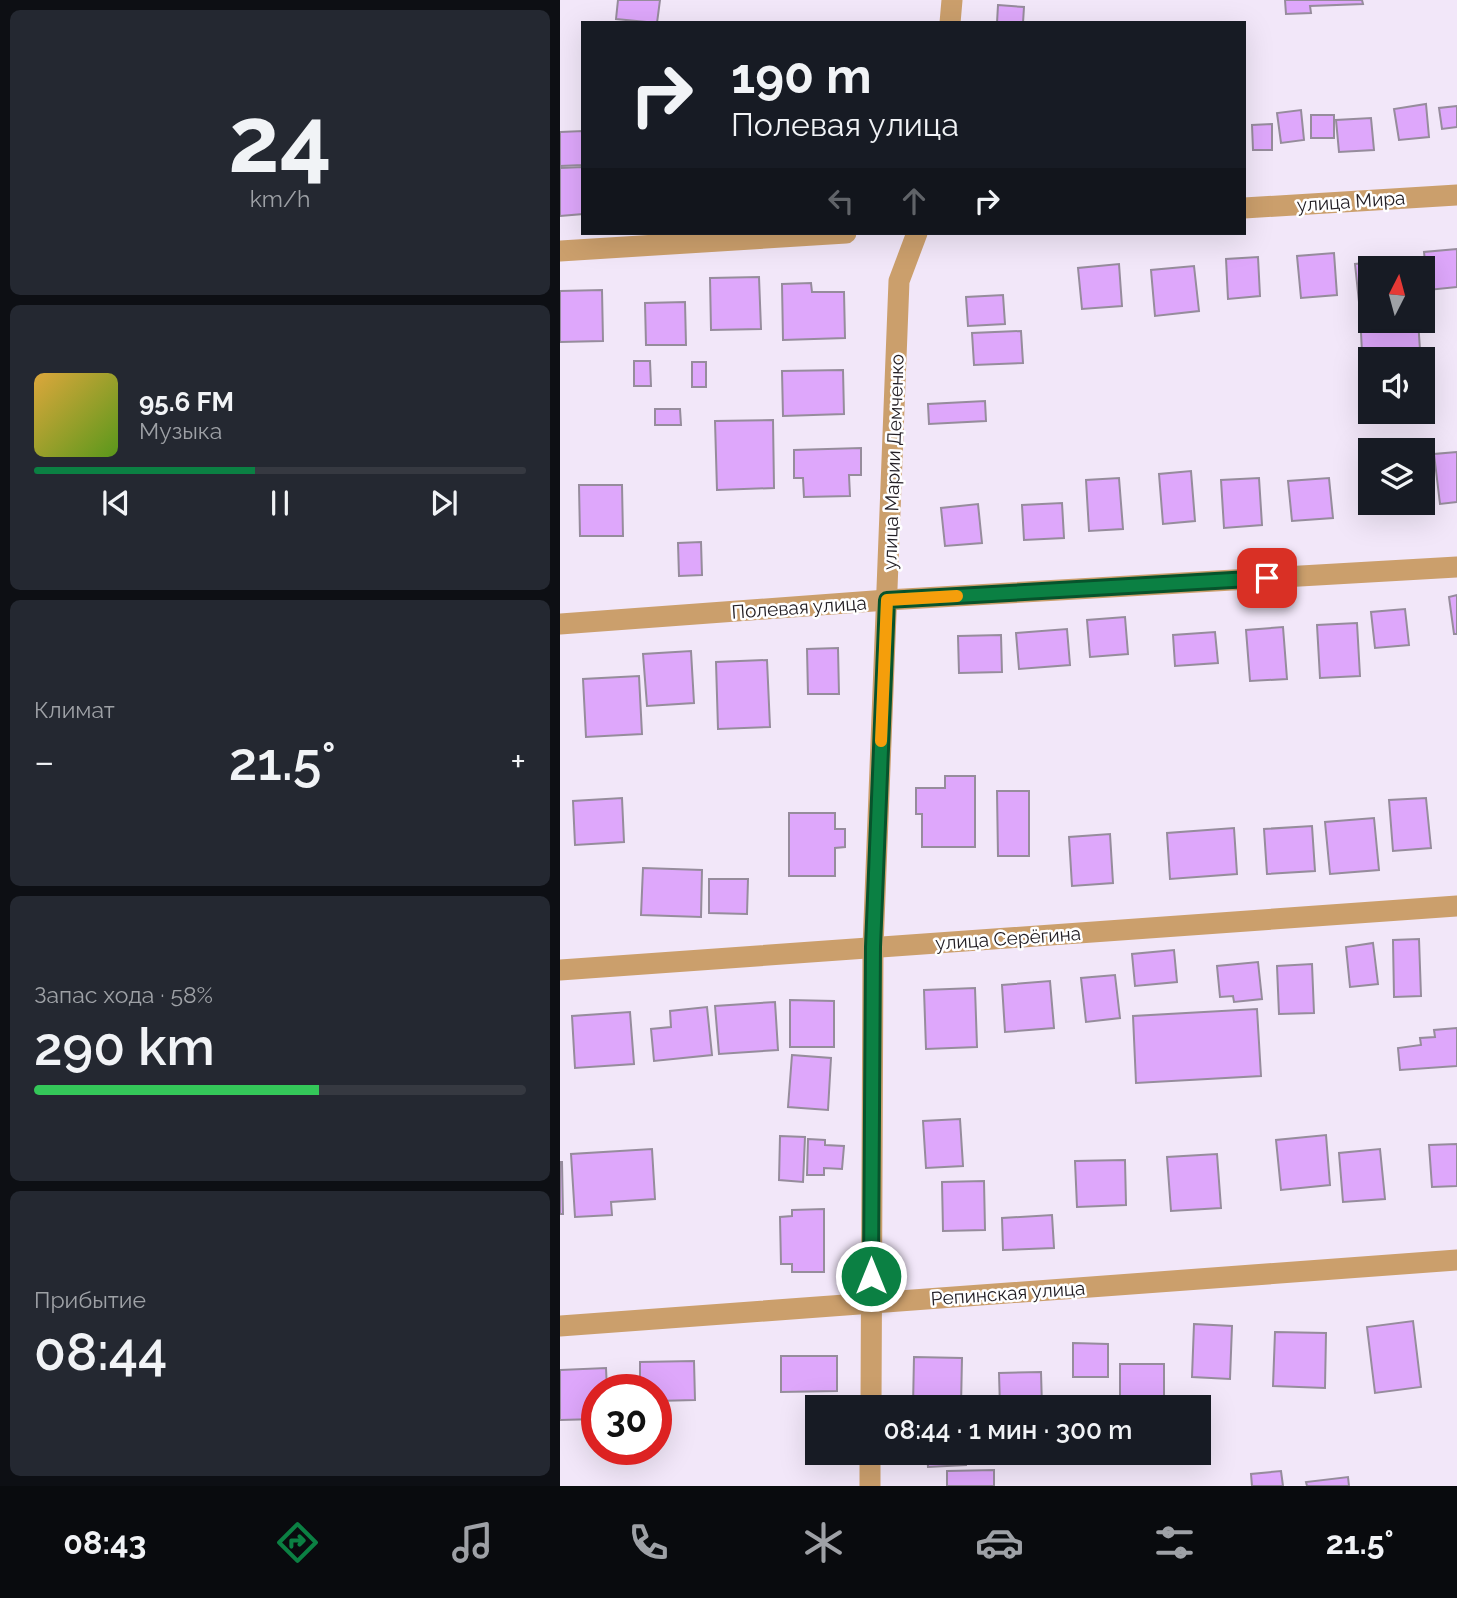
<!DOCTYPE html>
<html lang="ru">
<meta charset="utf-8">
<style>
:root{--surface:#171b24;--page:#242831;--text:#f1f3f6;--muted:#9ea1a6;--line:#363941;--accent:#0b8043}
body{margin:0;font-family:Raleway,sans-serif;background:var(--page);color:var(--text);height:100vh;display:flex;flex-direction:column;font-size:26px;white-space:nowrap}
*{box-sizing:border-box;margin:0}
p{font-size:23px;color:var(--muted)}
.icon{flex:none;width:38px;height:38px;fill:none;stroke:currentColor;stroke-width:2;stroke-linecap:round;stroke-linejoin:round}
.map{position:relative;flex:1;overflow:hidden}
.drawer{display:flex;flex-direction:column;gap:10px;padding:10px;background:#0d0f14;width:560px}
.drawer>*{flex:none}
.top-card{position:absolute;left:21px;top:21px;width:665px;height:214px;border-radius:0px;box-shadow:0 7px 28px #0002;background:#171b24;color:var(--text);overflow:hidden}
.needle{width:46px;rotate:6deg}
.buttons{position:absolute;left:798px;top:256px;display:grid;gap:14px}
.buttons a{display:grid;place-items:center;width:77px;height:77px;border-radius:0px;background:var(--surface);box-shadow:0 7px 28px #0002;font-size:35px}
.speed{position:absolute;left:21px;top:1374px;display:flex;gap:14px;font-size:35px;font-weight:700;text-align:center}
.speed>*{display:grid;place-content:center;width:91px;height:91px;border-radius:50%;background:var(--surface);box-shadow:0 7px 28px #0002;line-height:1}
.speed .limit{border:10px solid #d22;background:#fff;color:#111}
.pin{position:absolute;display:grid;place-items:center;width:60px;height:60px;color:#fff;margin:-30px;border-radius:14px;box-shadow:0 4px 10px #0006}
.me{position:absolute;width:77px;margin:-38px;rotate:0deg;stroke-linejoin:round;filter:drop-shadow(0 0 5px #0008)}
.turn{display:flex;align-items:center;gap:24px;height:147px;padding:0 35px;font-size:32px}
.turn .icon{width:91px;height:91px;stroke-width:2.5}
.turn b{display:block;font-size:49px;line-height:60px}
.lanes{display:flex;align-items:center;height:66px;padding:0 35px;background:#0003;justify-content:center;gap:35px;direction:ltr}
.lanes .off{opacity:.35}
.big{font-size:52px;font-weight:600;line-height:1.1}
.drawer .widget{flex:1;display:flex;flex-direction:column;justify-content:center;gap:10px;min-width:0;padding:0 24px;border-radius:10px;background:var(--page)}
.drawer .dial{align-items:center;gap:0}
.dial b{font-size:91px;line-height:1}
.song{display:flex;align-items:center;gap:21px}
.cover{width:84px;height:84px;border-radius:10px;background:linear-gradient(135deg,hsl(40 70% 55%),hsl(90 70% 35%))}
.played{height:7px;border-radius:4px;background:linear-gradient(90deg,var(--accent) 45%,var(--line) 45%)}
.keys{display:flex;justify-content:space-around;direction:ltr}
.heat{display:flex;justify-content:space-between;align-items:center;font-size:38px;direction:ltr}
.charge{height:10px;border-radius:5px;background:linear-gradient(90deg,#34c759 58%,var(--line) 0)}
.trip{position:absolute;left:245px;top:1395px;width:406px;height:70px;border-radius:0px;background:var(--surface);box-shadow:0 7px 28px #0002;font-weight:600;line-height:70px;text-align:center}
.menu{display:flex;height:112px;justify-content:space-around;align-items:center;background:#090b0e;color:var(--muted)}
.menu .icon{width:49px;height:49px}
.menu .selected{color:var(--accent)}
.menu b{font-size:32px;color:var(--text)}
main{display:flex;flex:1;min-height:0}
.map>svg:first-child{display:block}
.building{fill:#dea7fb;stroke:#968c9c;stroke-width:2}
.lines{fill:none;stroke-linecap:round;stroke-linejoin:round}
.street{stroke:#cb9f6c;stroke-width:21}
.route-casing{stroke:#07532c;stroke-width:18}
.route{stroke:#0b8043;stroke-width:12}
.slow{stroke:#f59e0b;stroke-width:12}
.labels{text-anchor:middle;stroke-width:5;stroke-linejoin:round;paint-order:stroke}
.street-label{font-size:19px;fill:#242026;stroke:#fff}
</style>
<main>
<section class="drawer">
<div class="widget dial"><b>24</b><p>km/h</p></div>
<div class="widget">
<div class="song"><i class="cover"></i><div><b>95.6 FM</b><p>Музыка</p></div></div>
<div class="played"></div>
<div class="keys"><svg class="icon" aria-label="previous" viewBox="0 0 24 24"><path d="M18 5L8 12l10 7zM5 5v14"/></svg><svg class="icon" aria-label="pause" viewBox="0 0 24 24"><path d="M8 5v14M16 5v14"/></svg><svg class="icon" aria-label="next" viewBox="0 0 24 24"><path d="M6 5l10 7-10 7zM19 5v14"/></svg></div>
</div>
<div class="widget"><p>Климат</p>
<div class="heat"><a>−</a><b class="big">21.5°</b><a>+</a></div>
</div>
<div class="widget"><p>Запас хода · 58%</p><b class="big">290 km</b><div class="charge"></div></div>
<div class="widget"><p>Прибытие</p><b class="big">08:44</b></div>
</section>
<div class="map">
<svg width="897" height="1486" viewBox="0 0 897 1486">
<rect width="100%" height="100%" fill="#f2e7f9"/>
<g class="building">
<path d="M58,0H100L97,23L56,19Z"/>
<path d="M725,0H802L803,4L750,6L751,13L726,14Z"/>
<path d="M438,5L464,7L463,23H437Z"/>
<path d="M866,104L869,137L839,140L834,109Z"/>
<path d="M897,106V127L882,129L879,108Z"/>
<path d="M741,110L744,140L721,143L717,113Z"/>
<rect x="751" y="115" width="23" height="23"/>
<path d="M811,118L814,150L779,152L776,120Z"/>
<path d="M712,124V150H693L692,125Z"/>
<path d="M23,131V165L0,166V132Z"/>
<path d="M23,167V214L0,216V168Z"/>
<path d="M897,249V287L868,290L864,252Z"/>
<path d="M774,253L777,295L741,298L737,256Z"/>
<path d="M698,257L700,296L668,299L666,259Z"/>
<path d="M851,259L852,268H810V301L799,302L795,264Z"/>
<path d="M559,264L562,306L522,309L518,268Z"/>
<path d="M634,266L639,311L595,316L591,270Z"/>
<path d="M199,277L201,329L151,330L150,278Z"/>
<path d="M251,283L252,292H284L285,338L223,340L222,284Z"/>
<path d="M42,290L43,341L0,342V291Z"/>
<path d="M443,295L445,324L408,326L406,297Z"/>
<path d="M125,302L126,345H86L85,303Z"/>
<path d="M810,311V320H858L860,350L802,353L800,312Z"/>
<path d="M461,331L463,363L414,365L412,333Z"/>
<path d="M74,361H90L91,386H74Z"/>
<rect x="132" y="362" width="14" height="25"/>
<path d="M283,370L284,414L223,416L222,371Z"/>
<path d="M425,401L426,421L369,424L368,404Z"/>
<path d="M95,409H120L121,425H95Z"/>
<path d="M213,420L214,488L157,490L155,421Z"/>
<path d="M856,443V450H810V497L805,448Z"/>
<path d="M301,448V475H289L290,496L244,497L243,478H234V450Z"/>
<path d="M897,452V502L880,504L874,454Z"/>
<path d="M631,471L635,521L603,524L599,474Z"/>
<path d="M559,478L563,529L529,531L526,480Z"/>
<path d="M699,478L702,525L664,528L661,480Z"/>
<path d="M769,478L773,518L732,521L728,481Z"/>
<path d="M19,485H62L63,536H20Z"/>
<path d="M502,503L504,538L464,540L462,505Z"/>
<path d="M418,504L422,543L385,546L381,508Z"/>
<path d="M141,542L142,575L119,576L118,543Z"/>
<path d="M897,595V634H894L889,597Z"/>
<path d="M845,609L849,645L815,648L811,612Z"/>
<path d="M565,617L568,654L530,657L527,620Z"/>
<path d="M797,623L800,676L760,678L757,625Z"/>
<path d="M723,627L727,679L690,681L686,630Z"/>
<path d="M507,629L510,665L459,669L456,633Z"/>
<path d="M655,632L658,663L615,666L613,635Z"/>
<path d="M441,635L442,672L399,673L398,636Z"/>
<path d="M278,648L279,694H248L247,649Z"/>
<path d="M131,651L134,703L87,706L83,654Z"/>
<path d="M207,660L210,727L158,729L156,662Z"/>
<path d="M79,676L82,734L26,737L23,679Z"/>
<path d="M385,776H415V847H362V814H356V788H385Z"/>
<path d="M437,791H469V856H438Z"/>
<path d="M62,798L64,842L15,845L13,801Z"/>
<path d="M866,798L871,848L833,851L829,800Z"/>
<path d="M229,813H275V829H285V847L275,848V876H229Z"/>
<path d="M814,818L819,870L770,874L765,822Z"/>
<path d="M752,826L755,871L707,874L704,829Z"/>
<path d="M674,828L677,874L610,879L607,833Z"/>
<path d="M550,834L553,883L512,886L509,837Z"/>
<path d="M83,868L142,870L141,917L81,915Z"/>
<path d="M149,879H188L187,914L149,913Z"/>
<path d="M859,939L861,996L834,997L833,940Z"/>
<path d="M813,943L818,984L790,987L786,947Z"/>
<path d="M614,950L617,982L575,986L572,954Z"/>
<path d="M698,962L702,999L674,1002L673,996L660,997L657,966Z"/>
<path d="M752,964L754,1013L719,1014L717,966Z"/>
<path d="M555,975L560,1018L526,1022L521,978Z"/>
<path d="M490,981L494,1028L445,1032L442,985Z"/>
<path d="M415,988L417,1047L366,1049L364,990Z"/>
<path d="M230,1000L274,1001V1047H230Z"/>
<path d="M215,1002L218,1050L159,1054L155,1006Z"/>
<path d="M147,1007L152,1055L94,1061L91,1029L111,1027L110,1011Z"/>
<path d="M697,1009L701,1076L576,1083L573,1016Z"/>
<path d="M70,1012L74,1064L15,1068L12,1016Z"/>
<path d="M897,1028V1066L840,1070L838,1048L861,1045L860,1038L875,1037L874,1030Z"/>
<path d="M232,1055L271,1058L268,1110L228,1107Z"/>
<path d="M400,1119L403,1166L366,1168L363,1121Z"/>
<path d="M766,1135L770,1185L721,1190L716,1140Z"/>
<path d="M220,1136L245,1137L243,1182L219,1180Z"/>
<path d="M248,1139L265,1140V1145L284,1146L282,1169L264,1168V1175H247Z"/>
<path d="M897,1144V1186L872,1187L869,1145Z"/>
<path d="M92,1149L95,1199L51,1202L52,1215L15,1217L11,1154Z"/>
<path d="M820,1149L825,1199L783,1202L779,1153Z"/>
<path d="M657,1154L661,1208L611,1211L607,1157Z"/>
<path d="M565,1160L566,1205L517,1207L515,1161Z"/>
<path d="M0,1162H2L3,1214H0Z"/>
<path d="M424,1181L425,1230L383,1231L382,1182Z"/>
<path d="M264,1209V1272H232V1264H221L220,1217L232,1216V1210Z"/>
<path d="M492,1215L494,1248L443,1250L442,1218Z"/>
<path d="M853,1321L861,1387L815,1393L807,1327Z"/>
<path d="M634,1324L672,1326L670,1379L632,1377Z"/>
<path d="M715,1332L766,1333L765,1388L713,1386Z"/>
<path d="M513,1343L548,1344V1377H513Z"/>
<path d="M221,1356H277V1391L221,1392Z"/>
<path d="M354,1357L402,1358L401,1406H353Z"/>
<path d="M134,1361L135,1400L96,1401V1390H80V1362Z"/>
<rect x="560" y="1364" width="44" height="40"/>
<path d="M46,1368L47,1390H37V1419L0,1420V1370Z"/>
<path d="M481,1372L482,1407H440L439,1373Z"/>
<path d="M367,1452H406V1465L368,1467Z"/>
<path d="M434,1470V1486H387V1471Z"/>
<path d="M721,1471L723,1486H692L691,1474Z"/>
<path d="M788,1477L789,1486H747L746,1482Z"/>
</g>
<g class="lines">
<g class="street">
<path d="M390,23L392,0"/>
<path d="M684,208L897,195"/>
<path d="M0,251L286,233"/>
<path d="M0,624L327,600L897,567"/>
<path d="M0,970L897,906"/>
<path d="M0,1326L897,1260"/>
<path d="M311,1407L313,947L339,281L357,233"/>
<path d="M310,1486V1452"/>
</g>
</g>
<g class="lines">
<defs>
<path id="route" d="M311,1276L313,947L327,600L707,578"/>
</defs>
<use href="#route" class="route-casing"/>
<use href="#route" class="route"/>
<path class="slow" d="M321,741L327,600L397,596"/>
</g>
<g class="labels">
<g class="street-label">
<text transform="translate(791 201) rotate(-4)" y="7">улица Мира</text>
<text transform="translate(333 462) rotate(-88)" y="7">улица Марии Демченко</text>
<text transform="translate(239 607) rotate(-4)" y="7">Полевая улица</text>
<text transform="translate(448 938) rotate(-4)" y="7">улица Серёгина</text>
<text transform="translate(448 1293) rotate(-4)" y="7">Репинская улица</text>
</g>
</g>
</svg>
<div class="buttons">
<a><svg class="needle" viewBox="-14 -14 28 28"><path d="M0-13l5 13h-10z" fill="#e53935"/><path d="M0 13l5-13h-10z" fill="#9ea1a6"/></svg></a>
<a><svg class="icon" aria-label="sound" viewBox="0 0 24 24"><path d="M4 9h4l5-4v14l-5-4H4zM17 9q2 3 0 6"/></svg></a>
<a><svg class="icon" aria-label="layers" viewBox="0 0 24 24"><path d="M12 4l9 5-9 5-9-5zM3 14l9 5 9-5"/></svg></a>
</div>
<div class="speed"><div class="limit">30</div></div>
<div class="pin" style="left:707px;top:578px;background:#d93025"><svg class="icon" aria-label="arrive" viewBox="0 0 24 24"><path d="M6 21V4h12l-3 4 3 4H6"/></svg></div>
<svg class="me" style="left:311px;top:1276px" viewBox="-20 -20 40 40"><circle r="17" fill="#0b8043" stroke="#fff" stroke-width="3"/><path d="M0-11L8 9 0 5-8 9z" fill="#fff"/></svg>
<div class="trip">08:44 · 1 мин · 300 m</div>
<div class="top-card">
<div class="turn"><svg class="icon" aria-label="right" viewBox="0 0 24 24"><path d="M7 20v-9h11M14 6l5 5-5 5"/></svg><div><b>190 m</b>Полевая улица</div></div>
<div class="lanes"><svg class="icon off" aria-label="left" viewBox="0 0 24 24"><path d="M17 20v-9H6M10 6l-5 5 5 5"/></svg><svg class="icon off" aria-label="ahead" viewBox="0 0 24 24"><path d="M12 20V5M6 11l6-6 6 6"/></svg><svg class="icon" aria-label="right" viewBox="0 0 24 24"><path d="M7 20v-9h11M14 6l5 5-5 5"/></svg></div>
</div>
</div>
</main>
<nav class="menu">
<b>08:43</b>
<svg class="icon selected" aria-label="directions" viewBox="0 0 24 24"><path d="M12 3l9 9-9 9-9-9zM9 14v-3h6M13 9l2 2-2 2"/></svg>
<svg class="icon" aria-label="music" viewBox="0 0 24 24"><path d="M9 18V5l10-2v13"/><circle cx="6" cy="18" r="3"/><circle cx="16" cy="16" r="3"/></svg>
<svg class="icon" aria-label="phone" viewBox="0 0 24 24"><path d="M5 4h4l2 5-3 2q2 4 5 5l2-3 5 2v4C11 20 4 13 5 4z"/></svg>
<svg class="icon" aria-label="climate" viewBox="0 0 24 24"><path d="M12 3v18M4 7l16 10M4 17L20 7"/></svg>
<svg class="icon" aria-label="car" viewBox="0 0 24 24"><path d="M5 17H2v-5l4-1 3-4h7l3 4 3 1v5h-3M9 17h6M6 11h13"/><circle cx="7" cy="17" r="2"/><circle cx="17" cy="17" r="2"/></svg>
<svg class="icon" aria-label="filters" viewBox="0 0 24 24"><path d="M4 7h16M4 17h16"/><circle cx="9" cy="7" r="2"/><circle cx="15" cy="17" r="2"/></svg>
<b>21.5°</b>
</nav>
